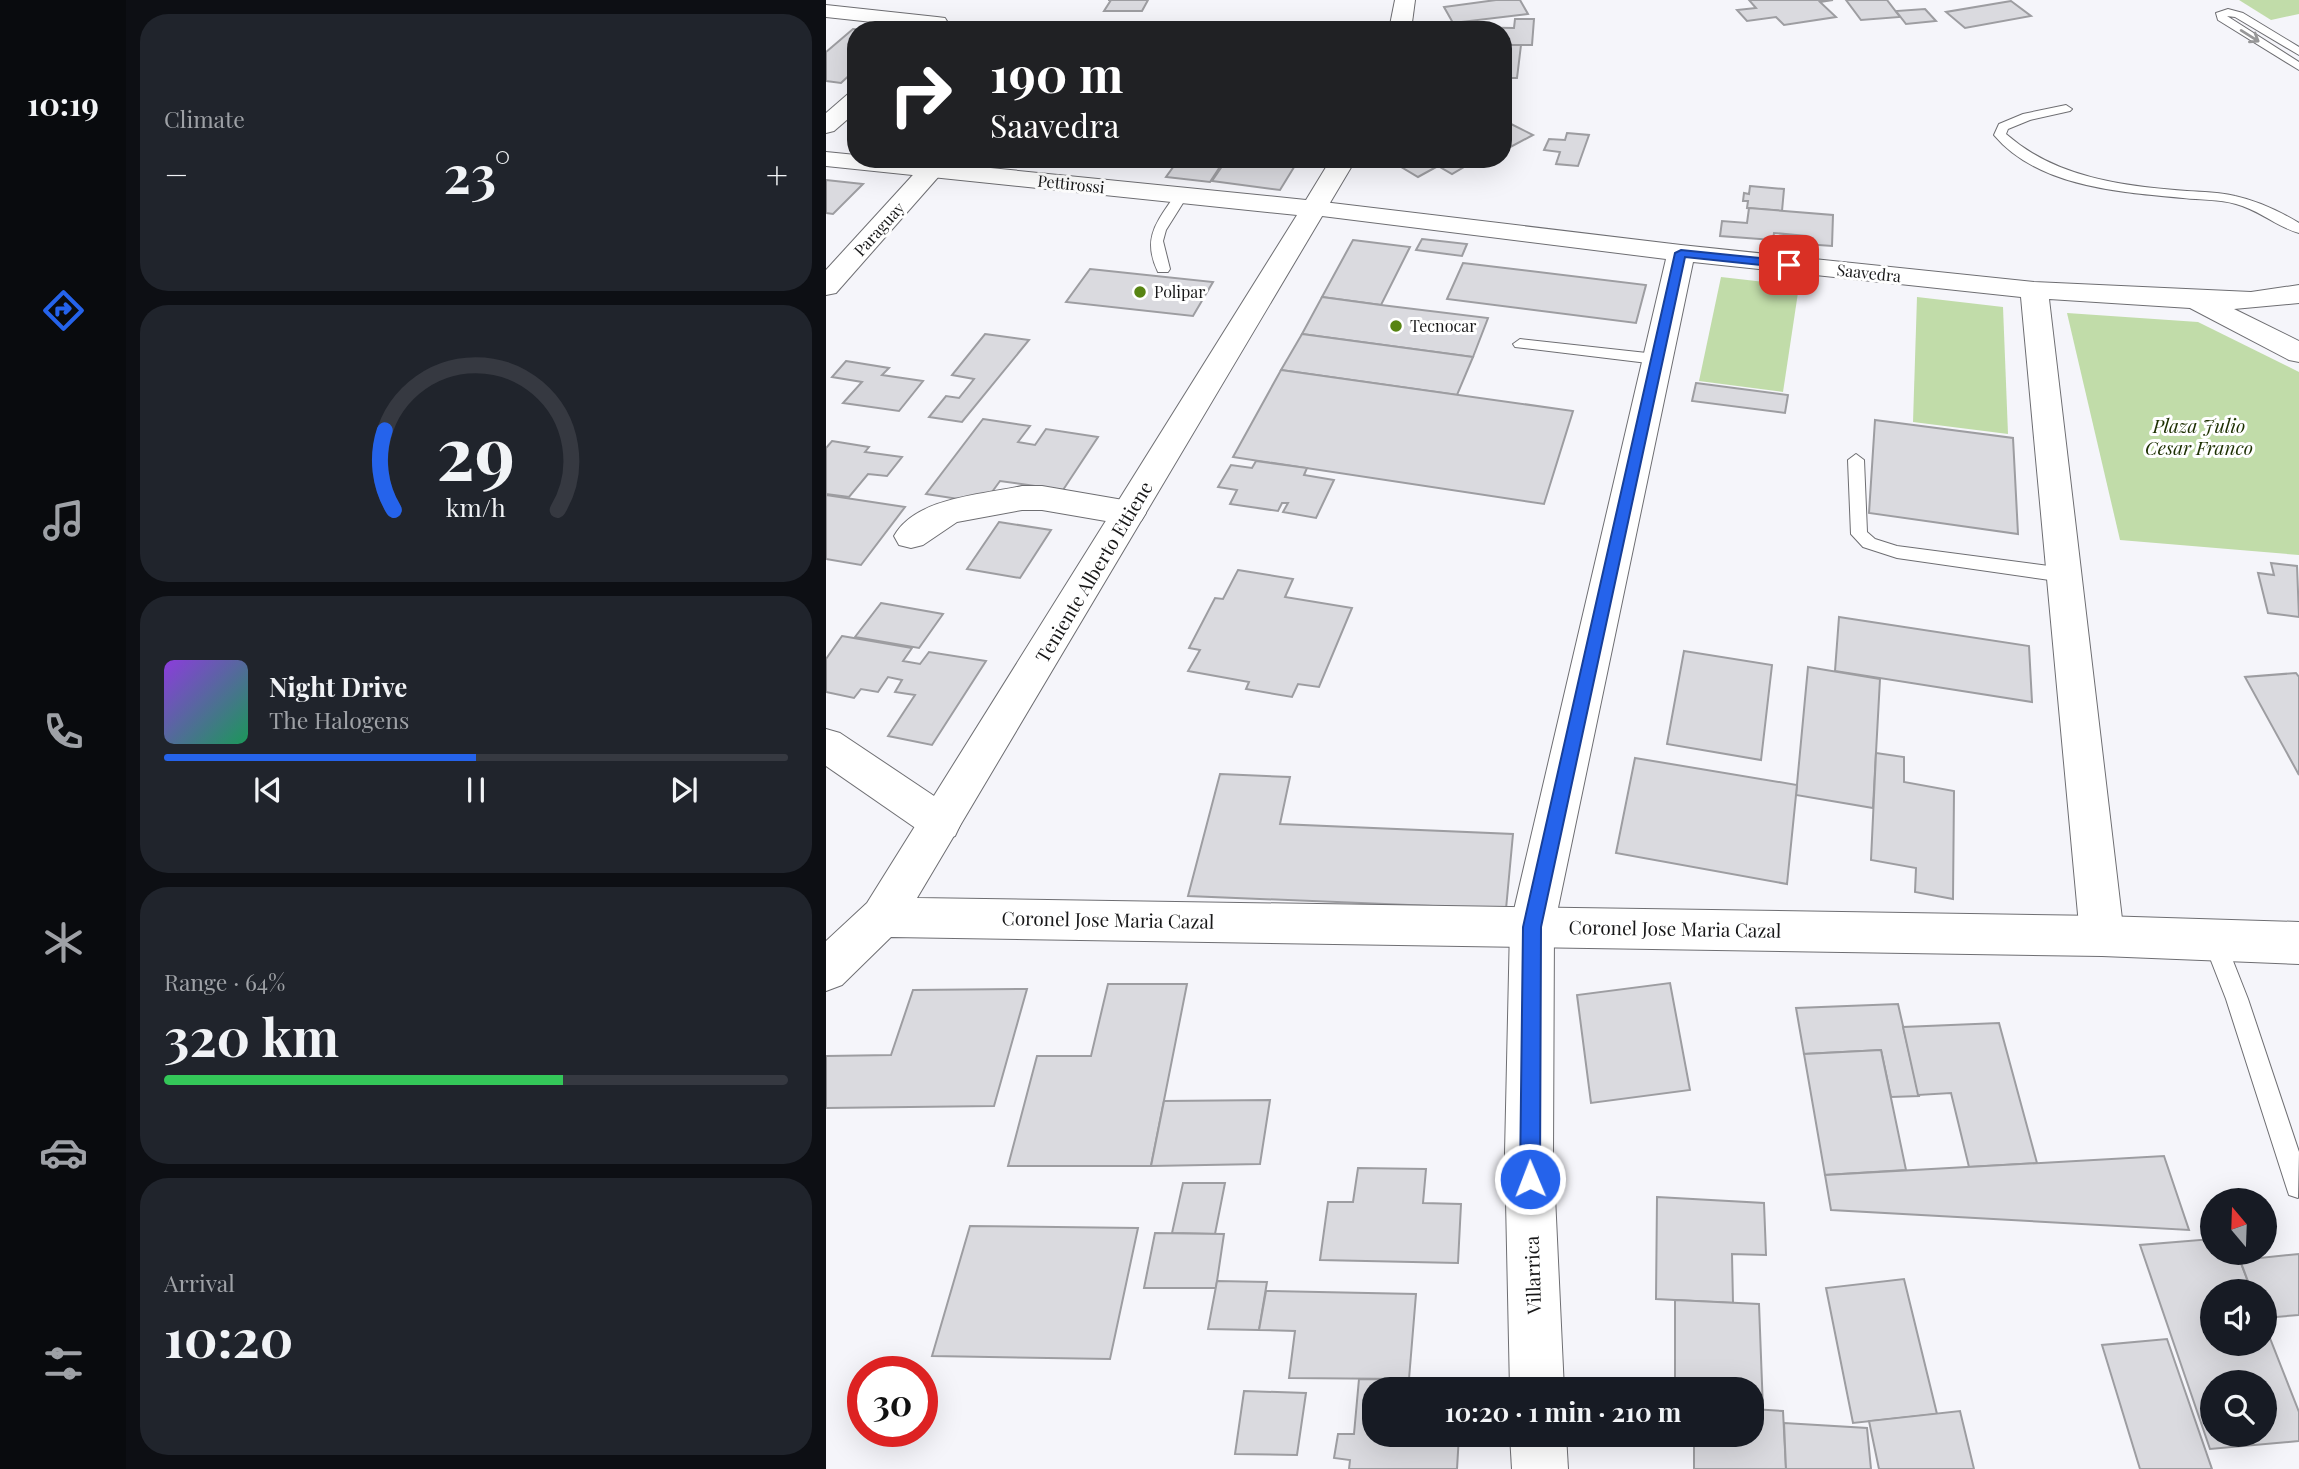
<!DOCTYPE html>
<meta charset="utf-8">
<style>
:root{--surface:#171b24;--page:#20242c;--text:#f1f3f6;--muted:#9ea1a6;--line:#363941;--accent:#2563eb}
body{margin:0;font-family:"Playfair Display",serif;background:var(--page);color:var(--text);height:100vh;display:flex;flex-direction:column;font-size:26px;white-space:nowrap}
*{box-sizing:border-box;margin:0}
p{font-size:23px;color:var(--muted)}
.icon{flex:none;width:38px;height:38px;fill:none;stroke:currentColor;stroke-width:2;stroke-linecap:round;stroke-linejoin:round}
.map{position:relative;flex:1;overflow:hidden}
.panel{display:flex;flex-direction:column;gap:14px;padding:14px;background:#0d0f14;width:700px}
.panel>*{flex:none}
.guide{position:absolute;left:21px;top:21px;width:665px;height:147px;border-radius:28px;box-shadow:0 7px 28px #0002;background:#202124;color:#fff;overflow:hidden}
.needle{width:46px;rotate:341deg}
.tools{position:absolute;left:1374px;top:1188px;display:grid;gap:14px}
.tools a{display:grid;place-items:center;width:77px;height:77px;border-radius:50%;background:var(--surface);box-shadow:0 7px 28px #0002;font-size:35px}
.speed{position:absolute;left:21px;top:1356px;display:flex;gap:14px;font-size:35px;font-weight:700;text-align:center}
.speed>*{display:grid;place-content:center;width:91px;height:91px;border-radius:50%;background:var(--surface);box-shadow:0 7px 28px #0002;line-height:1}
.speed .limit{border:10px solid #d22;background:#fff;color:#111}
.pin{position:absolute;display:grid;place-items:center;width:60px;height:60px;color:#fff;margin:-30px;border-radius:14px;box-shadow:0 4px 10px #0006}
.me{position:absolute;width:77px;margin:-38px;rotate:359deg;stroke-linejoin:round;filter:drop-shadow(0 0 5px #0008)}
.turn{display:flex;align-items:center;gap:24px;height:147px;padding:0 28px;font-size:32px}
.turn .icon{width:91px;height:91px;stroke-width:2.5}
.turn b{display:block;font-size:49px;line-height:60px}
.big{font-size:52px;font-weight:700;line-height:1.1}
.panel .card{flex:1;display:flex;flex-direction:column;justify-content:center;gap:10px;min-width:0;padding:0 24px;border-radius:28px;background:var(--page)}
.panel .dial{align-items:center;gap:0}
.dial svg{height:182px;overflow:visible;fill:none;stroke:var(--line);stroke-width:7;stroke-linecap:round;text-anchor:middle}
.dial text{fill:var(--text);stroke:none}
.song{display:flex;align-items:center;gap:21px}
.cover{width:84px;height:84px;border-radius:10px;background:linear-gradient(135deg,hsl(270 70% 55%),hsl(150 70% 35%))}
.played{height:7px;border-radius:4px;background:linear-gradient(90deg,var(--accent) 50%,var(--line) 50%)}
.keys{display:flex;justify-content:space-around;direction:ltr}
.heat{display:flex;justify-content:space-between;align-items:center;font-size:38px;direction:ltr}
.charge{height:10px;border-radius:5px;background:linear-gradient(90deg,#34c759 64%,var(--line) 0)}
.trip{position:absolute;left:536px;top:1377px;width:402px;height:70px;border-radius:28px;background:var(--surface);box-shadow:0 7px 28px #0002;font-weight:700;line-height:70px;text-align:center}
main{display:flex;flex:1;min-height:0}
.tab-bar{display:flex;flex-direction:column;width:126px;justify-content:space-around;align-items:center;background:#090b0e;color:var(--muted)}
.tab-bar .icon{width:49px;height:49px}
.tab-bar .current{color:var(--accent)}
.tab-bar b{font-size:32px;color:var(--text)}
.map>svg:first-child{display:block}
.green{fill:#c1dca9}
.building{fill:#dadadf;stroke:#9d9da1;stroke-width:2;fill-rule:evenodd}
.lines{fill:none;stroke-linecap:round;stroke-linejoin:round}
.lane-casing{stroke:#6e6e72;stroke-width:2}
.street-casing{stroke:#6e6e72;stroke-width:2}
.secondary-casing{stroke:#6e6e72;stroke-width:2}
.lane{fill:#fff;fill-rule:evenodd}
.street{fill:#fff;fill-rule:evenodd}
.secondary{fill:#fff;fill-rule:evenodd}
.oneway{stroke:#979798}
.route{fill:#2563eb;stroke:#184099;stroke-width:2}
.poi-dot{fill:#578412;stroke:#fff;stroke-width:2.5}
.labels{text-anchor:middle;stroke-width:6;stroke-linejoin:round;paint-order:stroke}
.far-street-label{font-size:16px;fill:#181819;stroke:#fff}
.far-poi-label{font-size:16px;fill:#181819;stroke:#fff;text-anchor:start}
.park-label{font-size:19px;font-style:italic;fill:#1d3002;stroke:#fff}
.street-label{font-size:19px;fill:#181819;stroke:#fff}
</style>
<main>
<nav class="tab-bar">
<b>10:19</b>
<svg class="icon current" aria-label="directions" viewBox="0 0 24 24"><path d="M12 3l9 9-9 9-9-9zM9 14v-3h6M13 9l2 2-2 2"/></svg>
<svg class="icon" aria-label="music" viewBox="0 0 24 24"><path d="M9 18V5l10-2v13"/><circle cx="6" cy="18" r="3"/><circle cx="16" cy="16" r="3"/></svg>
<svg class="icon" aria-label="phone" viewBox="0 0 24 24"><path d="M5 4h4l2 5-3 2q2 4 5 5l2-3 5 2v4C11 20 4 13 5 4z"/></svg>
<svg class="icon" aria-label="climate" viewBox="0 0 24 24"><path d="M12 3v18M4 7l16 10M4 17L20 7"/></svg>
<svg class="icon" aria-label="car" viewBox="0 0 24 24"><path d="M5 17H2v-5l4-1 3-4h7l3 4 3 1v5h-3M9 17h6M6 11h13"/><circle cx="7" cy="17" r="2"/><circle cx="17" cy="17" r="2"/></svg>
<svg class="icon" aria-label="filters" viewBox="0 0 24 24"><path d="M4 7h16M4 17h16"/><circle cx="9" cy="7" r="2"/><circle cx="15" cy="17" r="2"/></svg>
</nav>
<section class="panel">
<div class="card"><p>Climate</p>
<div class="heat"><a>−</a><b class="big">23°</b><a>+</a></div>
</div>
<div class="card dial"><svg viewBox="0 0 100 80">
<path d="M14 69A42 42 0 1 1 86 69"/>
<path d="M14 69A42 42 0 0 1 10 34" stroke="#2563eb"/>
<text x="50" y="56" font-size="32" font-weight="700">29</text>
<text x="50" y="72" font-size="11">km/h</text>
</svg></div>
<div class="card">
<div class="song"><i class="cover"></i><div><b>Night Drive</b><p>The Halogens</p></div></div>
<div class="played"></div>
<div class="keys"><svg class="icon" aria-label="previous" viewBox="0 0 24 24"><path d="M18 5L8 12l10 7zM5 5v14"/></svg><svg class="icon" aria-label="pause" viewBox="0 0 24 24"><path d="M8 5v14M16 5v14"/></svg><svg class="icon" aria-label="next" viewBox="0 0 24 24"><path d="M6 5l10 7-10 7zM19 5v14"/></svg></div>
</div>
<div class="card"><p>Range · 64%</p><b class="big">320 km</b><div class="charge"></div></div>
<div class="card"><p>Arrival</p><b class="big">10:20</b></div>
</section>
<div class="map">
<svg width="1473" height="1469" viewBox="0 0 1473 1469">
<rect width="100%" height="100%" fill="#f5f5fa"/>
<g class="green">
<path d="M1413,0H1473V14L1445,20Z"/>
<path d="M895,277L973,286L957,392L873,381Z"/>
<path d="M1091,297L1177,307L1182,434L1087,422Z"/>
<path d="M1241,313L1372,322L1473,372V555L1294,540Z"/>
</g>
<g class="building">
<path d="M282,0H322L316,11H278L285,0Z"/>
<path d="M670,0H694L702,14L627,23L618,7Z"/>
<path d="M923,0H1007L994,2L1010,17L958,25L950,17L921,21L911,10L930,8Z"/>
<path d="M1020,0H1061L1074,17L1035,20Z"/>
<path d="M1185,1L1205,16L1139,28L1120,12Z"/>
<path d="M1099,9L1110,21L1080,24L1070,11Z"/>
<path d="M689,19H708L706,45H677V30H623L624,27L688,28Z"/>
<path d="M27,29L38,30H30V69L15,83L0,81V52Z"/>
<path d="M677,45H695L691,78H677Z"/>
<path d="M685,124L707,135L677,151V128Z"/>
<path d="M741,133L763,135L752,166L730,164L734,152L718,150L723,139L739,140Z"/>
<path d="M252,159H306L302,164Z"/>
<path d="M353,159H399L384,182L340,177Z"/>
<path d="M401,159H473L454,190L386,181Z"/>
<path d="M584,159H662L650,166L645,163L626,174L612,166L592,177L572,165Z"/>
<path d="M0,180L37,184L7,214L0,213Z"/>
<path d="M924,186L958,189L956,211L921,208L922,201H917L918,193L923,194Z"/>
<path d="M923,208L1007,215L1006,246L979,244L980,236L948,233L947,240L894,236L896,221L921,223Z"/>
<path d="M596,239L641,244L636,256L590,250Z"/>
<path d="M527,240L584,247L555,305L496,297Z"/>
<path d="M637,263L820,285L810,323L621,299Z"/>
<path d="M264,269L387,282L367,316L240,302Z"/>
<path d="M496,297L555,305L662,318L647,357L476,334Z"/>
<path d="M159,334L203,340L136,422L103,417L120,396L133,398L148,379L126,375Z"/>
<path d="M476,334L647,357L631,395L455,370Z"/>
<path d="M20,361L63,368L56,375L97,381L73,411L17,403L36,382L6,377Z"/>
<path d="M455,370L747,411L718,504L407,457Z"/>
<path d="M870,383L962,395L959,413L866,401Z"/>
<path d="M157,419L204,426L192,442L209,445L220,429L272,437L237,490L174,481L158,503L100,494Z"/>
<path d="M1049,420L1187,438L1192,534L1043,513Z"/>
<path d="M6,441L43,447L39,452L76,457L61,476L42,474L23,497L0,494V448Z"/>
<path d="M430,461L481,468L478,475L508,480L490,518L457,512L462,503H456L452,511L404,504L411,490L392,487L405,465L426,468Z"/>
<path d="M0,495L79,507L35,565L0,559Z"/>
<path d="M173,522L225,530L194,578L141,569Z"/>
<path d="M1445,563L1471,566L1473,617L1442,613L1432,573L1448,575Z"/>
<path d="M412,570L467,579L459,597L526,608L493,687L472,684L466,697L420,689L423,682L362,671L374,650L363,648L389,598L397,599Z"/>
<path d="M55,603L117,614L93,648L29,637Z"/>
<path d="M1013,617L1203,646L1206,702L1009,671Z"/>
<path d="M16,636L86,648L77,661L94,664L103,652L160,661L106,745L62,736L89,695L69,692L76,680L62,677L52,692L35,689L28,698L0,692V659Z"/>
<path d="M858,651L946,665L935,760L841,744Z"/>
<path d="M982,667L1054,679L1047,808L970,795Z"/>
<path d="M1470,673L1473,677V775L1419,677Z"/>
<path d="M1050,753L1078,757V782L1128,791L1127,899L1089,892L1090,868L1045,860Z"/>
<path d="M809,758L971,785L961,884L790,853Z"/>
<path d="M394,774L464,777L454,824L687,834L680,909L362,896Z"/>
<path d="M844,983L864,1090L765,1103L751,995Z"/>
<path d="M282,984H361L325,1166H182L211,1056H265Z"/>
<path d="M201,989L168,1106L0,1108V1056L65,1055L87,990Z"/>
<path d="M1072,1004L1093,1096L1065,1097L1055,1050L978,1054L970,1008Z"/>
<path d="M1173,1023L1211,1163L1143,1167L1125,1093L1092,1095L1077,1027Z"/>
<path d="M1055,1050L1080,1170L999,1175L978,1054Z"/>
<path d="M444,1100L434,1164L325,1166L338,1101Z"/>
<path d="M1338,1156L1363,1230L1005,1210L999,1175Z"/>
<path d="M532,1168L600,1169L597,1203L635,1204L632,1263L494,1260L502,1202H527Z"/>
<path d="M357,1183H399L389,1234L346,1233Z"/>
<path d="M831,1197L938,1203L940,1255L906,1254L907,1303L830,1299Z"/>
<path d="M144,1226L312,1228L284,1359L106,1356Z"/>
<path d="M329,1233L398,1234L390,1288H318Z"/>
<path d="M1386,1239V1253H1411L1426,1292H1386V1344H1438V1323L1473,1412V1441L1384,1449L1314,1245ZM1386,1382H1438V1435H1386Z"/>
<path d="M1473,1254V1315L1438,1318V1292H1426L1414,1260Z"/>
<path d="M1078,1279L1111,1414L1027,1423L1000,1288Z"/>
<path d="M391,1281L441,1282L433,1330L382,1329Z"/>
<path d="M440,1291L590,1294L583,1379L463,1378L469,1331L433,1330Z"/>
<path d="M849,1300L933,1304L937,1410L926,1409V1390H849Z"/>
<path d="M1341,1339L1386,1469H1314L1276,1345Z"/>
<path d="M533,1379L637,1380L636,1390H548V1435H633L631,1469H523L524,1460L508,1458L512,1434H528Z"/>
<path d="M418,1391L480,1393L471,1455L409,1454Z"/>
<path d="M926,1409L957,1411L960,1469H868V1435H926Z"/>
<path d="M1134,1411L1148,1469H1053L1043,1421Z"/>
<path d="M958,1423L1041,1428L1045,1469H960Z"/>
</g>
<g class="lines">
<defs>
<g id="lane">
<path d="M1402,9L1417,13L1473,47V55L1409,17L1401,16L1473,62V70L1392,20L1390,13Z"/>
<path d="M1240,105L1246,109L1244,111L1204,120L1182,129L1180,134C1230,178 1297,186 1361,191C1377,192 1393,192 1409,196C1432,201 1453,211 1473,223V233C1451,227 1433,210 1410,204C1393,199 1374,200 1357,198C1293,192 1212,187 1168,135L1173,124L1197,114Z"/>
<path d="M356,191L362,195L340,230L337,241L344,269L342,272H332C315,237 332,221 351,192Z"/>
<path d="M694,339L830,354L837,359L830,364L689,347L687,344Z"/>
<path d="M1030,454L1038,460L1041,532L1049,539L1071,546L1238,568L1244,570L1247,575L1244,580L1238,582L1071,558L1037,547L1025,534L1022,460Z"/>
<path d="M1388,930L1396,933L1422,999L1473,1152L1472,1198L1463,1195L1460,1186L1400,999L1377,940L1380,933Z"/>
</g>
<g id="street">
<path d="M0,5L111,17L119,18L122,23L119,28L111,29L0,17Z"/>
<path d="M30,92V112L8,131L0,133V113L22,94Z"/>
<path d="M105,163L114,165L117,170L114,175L10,293L0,295V270L96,165Z"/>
<path d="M489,201L855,245L1208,282L1425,292L1473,285V303L1408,309L1473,341V362L1463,360L1364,308L1223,299L1298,936L1291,950L1276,956L1261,950L1254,936L1195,297L867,262L728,927L727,1153L738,1390H684L679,1153L684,927L840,259L480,214L476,209L480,204Z"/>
<path d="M196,486H216L303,501L315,505L320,513L315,521L303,525L216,510H196L131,522L97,545L85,548L73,545L68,536C90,497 156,495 196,486Z"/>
<path d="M0,729L14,733L129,810L135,823L129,836L115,841L101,836L0,766Z"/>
<path d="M684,1435H740L742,1469H686Z"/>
</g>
<g id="secondary">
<path d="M569,0H589L585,30H563Z"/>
<path d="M0,152L30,155V159H75L480,200L505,159H530L91,898L1276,916L1473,922V964L1276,956L65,937L16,985L0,991V941L41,903L471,215L0,166Z"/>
</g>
</defs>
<use href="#lane" class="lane-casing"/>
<use href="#street" class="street-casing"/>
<use href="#secondary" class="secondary-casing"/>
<use href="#lane" class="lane"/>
<use href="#street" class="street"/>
<use href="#secondary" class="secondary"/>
</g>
<defs><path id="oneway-shaft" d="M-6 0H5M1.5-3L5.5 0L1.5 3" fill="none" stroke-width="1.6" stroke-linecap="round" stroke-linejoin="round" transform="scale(1.75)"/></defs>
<use class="oneway" href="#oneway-shaft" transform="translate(1424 36) rotate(32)"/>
<path class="route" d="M855,250L963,261L969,265L963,268L859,257L715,927L714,1179L711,1186L704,1189L696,1186L694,1179L697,927L849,253Z"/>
<g class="poi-dot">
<circle cx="314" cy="292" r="7"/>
<circle cx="570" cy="326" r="7"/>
</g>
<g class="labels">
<g class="far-street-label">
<text transform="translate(245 184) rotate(6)" y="6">Pettirossi</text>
<text transform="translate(53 229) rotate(-48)" y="6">Paraguay</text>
<text transform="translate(1043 273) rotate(6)" y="6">Saavedra</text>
</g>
<g class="far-poi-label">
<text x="328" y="298">Polipar</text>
<text x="584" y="332">Tecnocar</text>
</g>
<g class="park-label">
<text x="1373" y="433">Plaza Julio<tspan x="1373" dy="22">Cesar Franco</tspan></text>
</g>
<g class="street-label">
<text transform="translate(268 572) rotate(-59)" y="7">Teniente Alberto Ettiene</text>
<text transform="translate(282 920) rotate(1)" y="7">Coronel Jose Maria Cazal</text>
<text transform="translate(849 929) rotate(1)" y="7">Coronel Jose Maria Cazal</text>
<text transform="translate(707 1275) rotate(-92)" y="7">Villarrica</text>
</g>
</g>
</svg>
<div class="tools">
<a><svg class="needle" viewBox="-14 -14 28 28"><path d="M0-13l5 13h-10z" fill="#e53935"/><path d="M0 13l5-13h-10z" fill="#9ea1a6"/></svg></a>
<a><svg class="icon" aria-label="sound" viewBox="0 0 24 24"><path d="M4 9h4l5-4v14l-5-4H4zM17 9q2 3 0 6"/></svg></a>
<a><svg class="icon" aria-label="search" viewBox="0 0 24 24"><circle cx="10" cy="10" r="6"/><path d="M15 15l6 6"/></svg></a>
</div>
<div class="speed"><div class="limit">30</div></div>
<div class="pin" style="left:963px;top:265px;background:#d93025"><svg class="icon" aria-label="arrive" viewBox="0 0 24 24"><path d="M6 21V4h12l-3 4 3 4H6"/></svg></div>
<svg class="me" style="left:704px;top:1179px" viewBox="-20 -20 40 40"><circle r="17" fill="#2563eb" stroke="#fff" stroke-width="3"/><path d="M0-11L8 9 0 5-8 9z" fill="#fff"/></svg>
<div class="trip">10:20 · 1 min · 210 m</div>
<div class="guide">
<div class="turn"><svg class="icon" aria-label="right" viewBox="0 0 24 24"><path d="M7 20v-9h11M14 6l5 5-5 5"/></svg><div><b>190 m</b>Saavedra</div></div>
</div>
</div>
</main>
